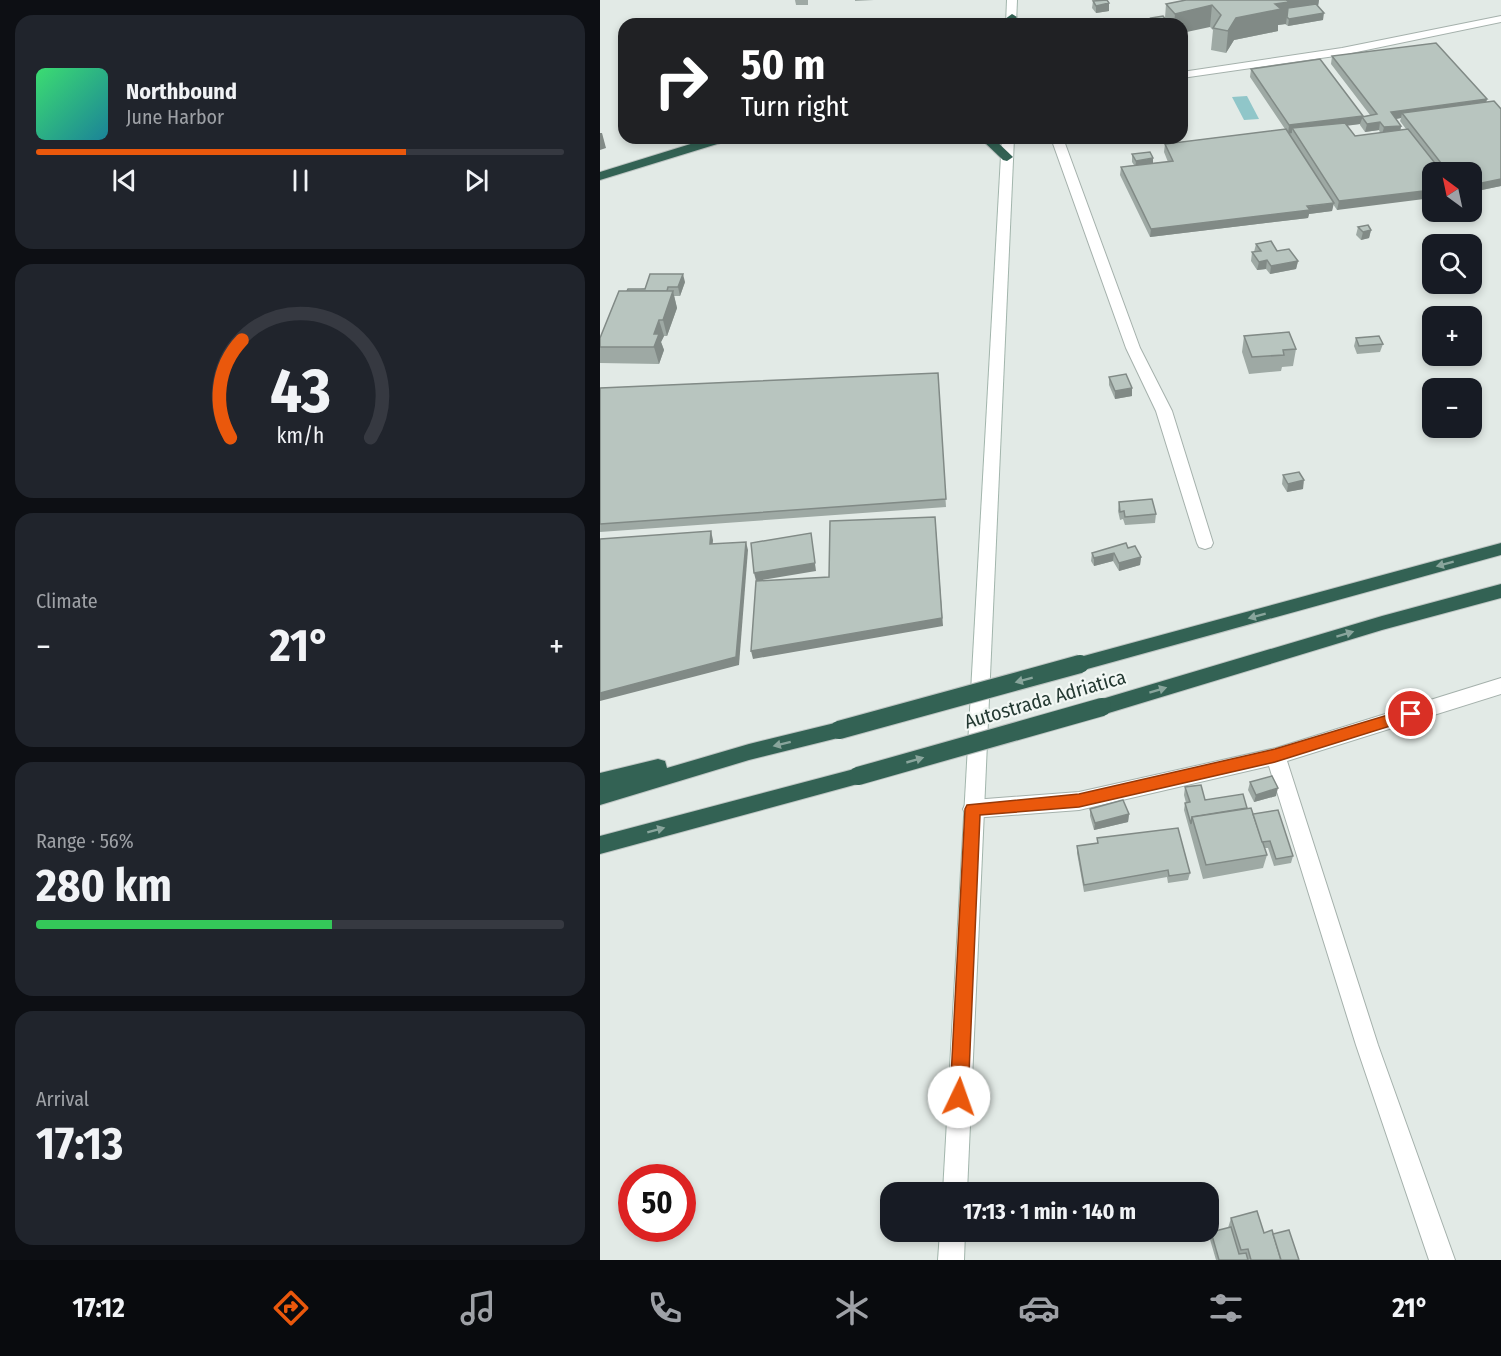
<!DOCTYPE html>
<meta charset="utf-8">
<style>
:root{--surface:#171b24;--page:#20242c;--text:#f1f3f6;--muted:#9ea1a6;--line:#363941;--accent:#ea580c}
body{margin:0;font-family:"Fira Sans Condensed",sans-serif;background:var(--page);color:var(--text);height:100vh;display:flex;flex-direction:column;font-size:22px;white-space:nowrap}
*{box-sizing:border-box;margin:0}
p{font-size:20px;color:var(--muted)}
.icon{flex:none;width:33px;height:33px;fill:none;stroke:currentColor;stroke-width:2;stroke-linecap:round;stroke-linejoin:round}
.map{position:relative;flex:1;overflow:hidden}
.details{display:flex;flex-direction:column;gap:15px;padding:15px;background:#0d0f14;width:600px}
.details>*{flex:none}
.guide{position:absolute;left:18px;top:18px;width:570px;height:126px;border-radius:18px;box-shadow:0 3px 9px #0003;background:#202124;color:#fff;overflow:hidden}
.needle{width:39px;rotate:327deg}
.tools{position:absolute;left:822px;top:162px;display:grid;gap:12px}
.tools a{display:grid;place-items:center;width:60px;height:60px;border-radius:12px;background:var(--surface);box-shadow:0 3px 9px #0003;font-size:30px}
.speed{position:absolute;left:18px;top:1164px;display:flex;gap:12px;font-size:30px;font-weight:700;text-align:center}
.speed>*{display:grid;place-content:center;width:78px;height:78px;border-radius:50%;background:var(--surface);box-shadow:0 3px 9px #0003;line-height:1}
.speed .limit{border:9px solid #d22;background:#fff;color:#111}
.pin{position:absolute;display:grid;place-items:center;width:51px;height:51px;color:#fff;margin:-26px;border:3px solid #fff;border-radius:50%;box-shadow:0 2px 6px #0007}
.me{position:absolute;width:66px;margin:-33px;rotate:3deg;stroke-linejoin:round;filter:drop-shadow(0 0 4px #0008)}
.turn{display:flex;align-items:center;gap:21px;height:126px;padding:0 24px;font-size:27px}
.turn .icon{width:78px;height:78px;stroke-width:2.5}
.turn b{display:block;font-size:42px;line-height:51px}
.big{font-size:45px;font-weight:700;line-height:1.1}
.details .widget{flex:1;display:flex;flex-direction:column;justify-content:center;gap:9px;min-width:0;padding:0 21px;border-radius:18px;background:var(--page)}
.details .dial{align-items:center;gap:0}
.dial svg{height:156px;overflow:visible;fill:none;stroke:var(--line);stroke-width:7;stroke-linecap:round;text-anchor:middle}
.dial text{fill:var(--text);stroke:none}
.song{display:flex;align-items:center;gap:18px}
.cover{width:72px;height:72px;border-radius:9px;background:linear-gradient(135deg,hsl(140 70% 55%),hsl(190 70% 35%))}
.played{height:6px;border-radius:3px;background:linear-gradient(90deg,var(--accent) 70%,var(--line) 70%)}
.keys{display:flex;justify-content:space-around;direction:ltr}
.heat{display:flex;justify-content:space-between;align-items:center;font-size:33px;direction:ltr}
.charge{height:9px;border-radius:4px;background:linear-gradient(90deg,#34c759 56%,var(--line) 0)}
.trip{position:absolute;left:280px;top:1182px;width:339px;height:60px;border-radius:18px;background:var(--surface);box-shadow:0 3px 9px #0003;font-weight:700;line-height:60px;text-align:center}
.dock{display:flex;height:96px;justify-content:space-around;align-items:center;background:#090b0e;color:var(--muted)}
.dock .icon{width:42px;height:42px}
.dock .on{color:var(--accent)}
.dock b{font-size:27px;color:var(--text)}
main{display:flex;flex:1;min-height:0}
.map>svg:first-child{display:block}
.water{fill:#90c6c9}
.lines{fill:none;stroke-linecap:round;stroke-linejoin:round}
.minor-casing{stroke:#a5b1ac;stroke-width:2}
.secondary-casing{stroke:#a2b5ac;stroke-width:2}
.motorway-casing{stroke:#bdc4c2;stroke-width:2}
.minor{fill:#fff;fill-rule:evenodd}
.secondary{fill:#fff;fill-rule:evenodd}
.motorway{fill:#336254;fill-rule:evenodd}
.motorway-bridge-casing{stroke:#bdc4c2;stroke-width:20;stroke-linecap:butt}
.motorway-bridge{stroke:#336254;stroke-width:18}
.wall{fill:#9ea9a4;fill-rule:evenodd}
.shaded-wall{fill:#818a86}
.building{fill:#b8c5bf;stroke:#818a86;stroke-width:1.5}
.oneway{fill:#89a59c}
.route{fill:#ea580c;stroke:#983908;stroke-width:1.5}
.labels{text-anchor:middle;stroke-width:4.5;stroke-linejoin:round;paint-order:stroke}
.street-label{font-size:20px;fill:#243932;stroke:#f2f7f4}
</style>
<main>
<section class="details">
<div class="widget">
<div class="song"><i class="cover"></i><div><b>Northbound</b><p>June Harbor</p></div></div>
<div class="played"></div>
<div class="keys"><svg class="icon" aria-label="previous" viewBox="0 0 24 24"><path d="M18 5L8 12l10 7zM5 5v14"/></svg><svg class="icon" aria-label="pause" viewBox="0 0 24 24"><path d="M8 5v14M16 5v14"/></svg><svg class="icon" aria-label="next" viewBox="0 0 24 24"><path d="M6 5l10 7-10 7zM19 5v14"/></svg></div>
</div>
<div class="widget dial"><svg viewBox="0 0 100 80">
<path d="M14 69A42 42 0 1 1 86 69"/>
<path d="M14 69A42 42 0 0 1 20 19" stroke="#ea580c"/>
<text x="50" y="56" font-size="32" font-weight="700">43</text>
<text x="50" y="72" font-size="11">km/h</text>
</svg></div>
<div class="widget"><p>Climate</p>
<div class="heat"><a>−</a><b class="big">21°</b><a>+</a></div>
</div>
<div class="widget"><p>Range · 56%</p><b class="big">280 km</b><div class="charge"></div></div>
<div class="widget"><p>Arrival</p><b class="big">17:13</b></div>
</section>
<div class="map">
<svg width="901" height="1260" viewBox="0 0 901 1260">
<rect width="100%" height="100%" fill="#e2eae6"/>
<path class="water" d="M647,96L659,119L644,120L632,97Z"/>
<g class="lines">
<defs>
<g id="minor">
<path d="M901,16V22L742,55L582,78V72L742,48Z"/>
<path d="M451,138H463L540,348L572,411L613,543L611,547L605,549L599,547L597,543L556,411L526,348Z"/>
<path d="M901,678V694L687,761L778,1045L855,1260H829L756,1045L669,766L479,810L373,818L366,815L363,809L366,803L373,800L479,792L676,748Z"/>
</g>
<g id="secondary">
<path d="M407,0H417L416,24H406Z"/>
<path d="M402,138H414L367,1192H343Z"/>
<path d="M340,1232H365L364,1260H338Z"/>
</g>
<g id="motorway">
<path d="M412,14L417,17L410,24H398Z"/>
<path d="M110,138H129L127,141L0,180V172Z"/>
<path d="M380,138H393L413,157L407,161L403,160Z"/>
<path d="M901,543V555L480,671L473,669L471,664L473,659L480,657Z"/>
<path d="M901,584V598L782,630L502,715L495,712L493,707L495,702L502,699L782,616Z"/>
<path d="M239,722L246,724L249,730L246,736L149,760L0,805V773L58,759L65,761L67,768L149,744Z"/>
<path d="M258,768L265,770L268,776L265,782L0,854V836Z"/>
</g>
</defs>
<use href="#minor" class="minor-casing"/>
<use href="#secondary" class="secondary-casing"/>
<use href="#motorway" class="motorway-casing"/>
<use href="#minor" class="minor"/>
<use href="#secondary" class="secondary"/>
<use href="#motorway" class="motorway"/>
<defs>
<g id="motorway-bridge">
<path d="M239,730L480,664"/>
<path d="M258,776L502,707"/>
</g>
</defs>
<use href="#motorway-bridge" class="motorway-bridge-casing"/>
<use href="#motorway-bridge" class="motorway-bridge"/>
</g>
<g class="wall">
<path d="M195,0H208V5H196Z"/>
<path d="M255,0H274L255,1Z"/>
<path d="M586,0H719L718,6L723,20L688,26L685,24L678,25V31L634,40L626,53L611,50L613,30L610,27L582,24H550L551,18H565L566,4Z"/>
<path d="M493,1L509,3V11L496,13L492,8Z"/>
<path d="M732,56L887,99L886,102L901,186L872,192V172H832L737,210L733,204L732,211L709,214L708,218L550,237L520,175L521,167L534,165L532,162V154L553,163L568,162L564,152L565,144L685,129L650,77L651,69L763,116L762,117L770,115L731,64ZM801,118L800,121L806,129L800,130L801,126L796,119ZM760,124V125L765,132L779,130L780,133L755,136L747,125Z"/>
<path d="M758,227L771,230L769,238L761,240L756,235Z"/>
<path d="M656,244L677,251L698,261L696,269L670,274L666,269L657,270L651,261L652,252H654Z"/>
<path d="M85,282L80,296H74L77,308L67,336H64L61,342L64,350L59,364L0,363V338L27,291Z"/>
<path d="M644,336L696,349L693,366L682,367L681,371L649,374L642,352Z"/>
<path d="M756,338L783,344L780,352L757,354L754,346Z"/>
<path d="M338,373L346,507L0,532V388Z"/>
<path d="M509,377L532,388V396L515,399L509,385Z"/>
<path d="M683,475L703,489L687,492L682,484Z"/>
<path d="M519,502L556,514L555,523L525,525L523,519L520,520L518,511Z"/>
<path d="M528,548L541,557L540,565L519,571L513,561L494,566L491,561L492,553Z"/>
<path d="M650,782L676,796L654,802L648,790Z"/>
<path d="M585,787L605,800L647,808L693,856L691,863L674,866L668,848H664L667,855L663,868L603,879L584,810L585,803H586L584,795Z"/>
<path d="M490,809L529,814L528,822L494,830L490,816Z"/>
<path d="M497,838L590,873L588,880L568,883L567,877L484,892L477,853V846L497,843Z"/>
<path d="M631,1218L664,1233L673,1234L699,1260H616L609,1236L611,1232L628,1228Z"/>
</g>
<g class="shaded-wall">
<path d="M681,0H719L717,12L687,16L686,24L678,25V31L634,40L626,53L628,31L636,18L675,4Z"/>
<path d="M509,3V11L496,13V6Z"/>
<path d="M612,5L610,27L582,33V24H574L575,14Z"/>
<path d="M724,13L723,20L688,26L689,19Z"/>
<path d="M566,20V24H555V22Z"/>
<path d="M887,99L885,107L802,113L801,118L789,120L791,112Z"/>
<path d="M763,116L760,124L695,133L692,128V133L688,134L689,125Z"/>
<path d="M780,122L779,130L765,132L767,124Z"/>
<path d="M801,126L800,134L782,135L784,127Z"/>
<path d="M0,133H2L6,148L0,150Z"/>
<path d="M553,158V166L535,169L536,161Z"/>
<path d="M901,179V186L872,192V185Z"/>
<path d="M832,190V198L737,210L739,201Z"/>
<path d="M734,203L732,211L709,214L708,218L550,237L551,229Z"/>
<path d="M771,230L769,238L761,240L763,232Z"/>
<path d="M667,260L666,269L657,270L659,262Z"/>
<path d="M698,261L696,269L670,274L671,266Z"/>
<path d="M83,274L85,282L80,296L78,287Z"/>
<path d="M73,291L77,308L67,336L63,320Z"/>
<path d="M59,320L64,336L61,342L64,350L59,364L54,347V334Z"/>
<path d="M532,388V396L515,399V391Z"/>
<path d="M704,480L703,489L687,492L688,484Z"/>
<path d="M335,517L343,626L153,659L151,651Z"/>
<path d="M111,531L113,540L112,553L110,544Z"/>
<path d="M211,533L216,571L156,581L154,573Z"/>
<path d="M146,542L148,550L139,665L0,701V693Z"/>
<path d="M514,553L513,561L494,566V558Z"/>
<path d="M541,557L540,565L519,571V563Z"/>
<path d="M678,788L676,796L654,802L656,795Z"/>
<path d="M529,814L528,822L494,830L495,823Z"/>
</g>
<g class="building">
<path d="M507,0L509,3L496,6L493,1Z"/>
<path d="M586,0H686L689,2L675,4L681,9L636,18L628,31L613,28L621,15L612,5L575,14L566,4Z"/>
<path d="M716,4L724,13L689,19L687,17L688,8Z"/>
<path d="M563,16L566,20L555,22L551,18Z"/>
<path d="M836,43L887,99L791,112L801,126L784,127L780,122L767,124L762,117L777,114L732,56Z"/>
<path d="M720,59L763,116L689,125L651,69Z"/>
<path d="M894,101L901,109V179L872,185V172H848L802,113Z"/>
<path d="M745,123L755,136L808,129L842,172H832V190L739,201L692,128Z"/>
<path d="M686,129L734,203L707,206L710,210L551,229L521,167L573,161L565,144Z"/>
<path d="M550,152L553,158L536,161L532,154Z"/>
<path d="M768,225L771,230L763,232L758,227Z"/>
<path d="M671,241L677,251L689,249L698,261L671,266L667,260L659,262L652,252L661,251L656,244Z"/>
<path d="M50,274H83L78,287H68L67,291H27L28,289H45Z"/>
<path d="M19,291H73L63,320H59L54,334H59L54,347H0V338Z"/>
<path d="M689,332L696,349L683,350L684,355L652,357L644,336Z"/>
<path d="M779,336L783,344L759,346L756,338Z"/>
<path d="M338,373L346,499L0,524V388Z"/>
<path d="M526,374L532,388L515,391L509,377Z"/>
<path d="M699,472L704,480L688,484L683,475Z"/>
<path d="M552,499L556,514L525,517L524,511L520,512L519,502Z"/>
<path d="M335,517L342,618L151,651L156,581L229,577L230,521Z"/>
<path d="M111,531L110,544L146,542L136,657L0,693V539Z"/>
<path d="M211,533L215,563L154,573L151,543Z"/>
<path d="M526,543L528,548L535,546L541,557L519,563L514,553L494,558L492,553Z"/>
<path d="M672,776L678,788L656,795L650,782Z"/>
<path d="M601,785L605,800L643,794L647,808L592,817L591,824L585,803L590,802L585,787Z"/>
<path d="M523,800L529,814L495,823L490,809Z"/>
<path d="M651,808L667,855L606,865L592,817Z"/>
<path d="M678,810L693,856L676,859L670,841L662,842L653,814Z"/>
<path d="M578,828L590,873L569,876L568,870L484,885L477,846L498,843L497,838Z"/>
<path d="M657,1211L664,1233L672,1230L681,1260H651L648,1249L641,1250L631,1218Z"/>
<path d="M631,1227L639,1254L646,1253L648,1260H619L611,1232Z"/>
<path d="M689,1230L699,1260H681L673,1234Z"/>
</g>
<defs><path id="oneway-solid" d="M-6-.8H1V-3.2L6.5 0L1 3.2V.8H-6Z" transform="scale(1.5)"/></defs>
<g class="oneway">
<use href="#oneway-solid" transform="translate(845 564) rotate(165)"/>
<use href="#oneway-solid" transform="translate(657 616) rotate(165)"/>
<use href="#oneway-solid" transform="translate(745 634) rotate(-17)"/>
<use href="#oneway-solid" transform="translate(424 680) rotate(165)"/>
<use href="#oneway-solid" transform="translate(558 690) rotate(-17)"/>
<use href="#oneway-solid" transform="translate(182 744) rotate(166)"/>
<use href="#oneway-solid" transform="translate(315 760) rotate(-16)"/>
<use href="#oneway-solid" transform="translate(56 830) rotate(-15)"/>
</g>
<path class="route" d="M811,708L816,710L818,714L816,718L675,762L479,807L380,815L368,1097L365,1103L359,1106L353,1103L350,1097L365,809L367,805L479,794L675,749Z"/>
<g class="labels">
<g class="street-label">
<text transform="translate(445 699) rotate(-16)" y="7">Autostrada Adriatica</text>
</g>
</g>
</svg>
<div class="tools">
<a><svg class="needle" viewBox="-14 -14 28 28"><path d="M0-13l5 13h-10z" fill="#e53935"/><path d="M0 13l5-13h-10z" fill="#9ea1a6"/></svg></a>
<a><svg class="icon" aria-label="search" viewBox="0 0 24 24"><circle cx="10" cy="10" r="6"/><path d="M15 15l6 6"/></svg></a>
<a>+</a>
<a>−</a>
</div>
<div class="speed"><div class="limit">50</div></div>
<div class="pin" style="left:811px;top:714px;background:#d93025"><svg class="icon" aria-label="arrive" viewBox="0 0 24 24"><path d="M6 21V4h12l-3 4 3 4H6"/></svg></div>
<svg class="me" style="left:359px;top:1097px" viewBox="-20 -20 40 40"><circle r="19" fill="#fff"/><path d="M0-13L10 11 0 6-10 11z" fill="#ea580c"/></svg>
<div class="trip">17:13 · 1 min · 140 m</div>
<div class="guide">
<div class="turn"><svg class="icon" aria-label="right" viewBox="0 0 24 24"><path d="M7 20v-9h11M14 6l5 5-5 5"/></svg><div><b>50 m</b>Turn right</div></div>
</div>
</div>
</main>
<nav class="dock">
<b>17:12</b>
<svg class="icon on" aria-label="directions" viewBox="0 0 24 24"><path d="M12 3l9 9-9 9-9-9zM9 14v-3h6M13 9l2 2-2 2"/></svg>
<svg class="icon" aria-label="music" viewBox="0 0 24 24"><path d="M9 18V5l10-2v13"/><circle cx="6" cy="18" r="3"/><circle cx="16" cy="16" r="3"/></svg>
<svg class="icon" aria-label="phone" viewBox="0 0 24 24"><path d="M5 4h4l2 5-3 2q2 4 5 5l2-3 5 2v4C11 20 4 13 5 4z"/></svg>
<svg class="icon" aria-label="climate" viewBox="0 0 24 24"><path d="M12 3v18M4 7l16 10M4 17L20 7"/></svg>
<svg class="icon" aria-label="car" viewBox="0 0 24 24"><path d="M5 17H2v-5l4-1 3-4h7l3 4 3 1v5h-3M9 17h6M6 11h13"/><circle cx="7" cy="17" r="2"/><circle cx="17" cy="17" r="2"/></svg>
<svg class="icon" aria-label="filters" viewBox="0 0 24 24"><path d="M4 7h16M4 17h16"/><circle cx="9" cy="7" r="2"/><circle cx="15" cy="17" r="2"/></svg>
<b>21°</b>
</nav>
